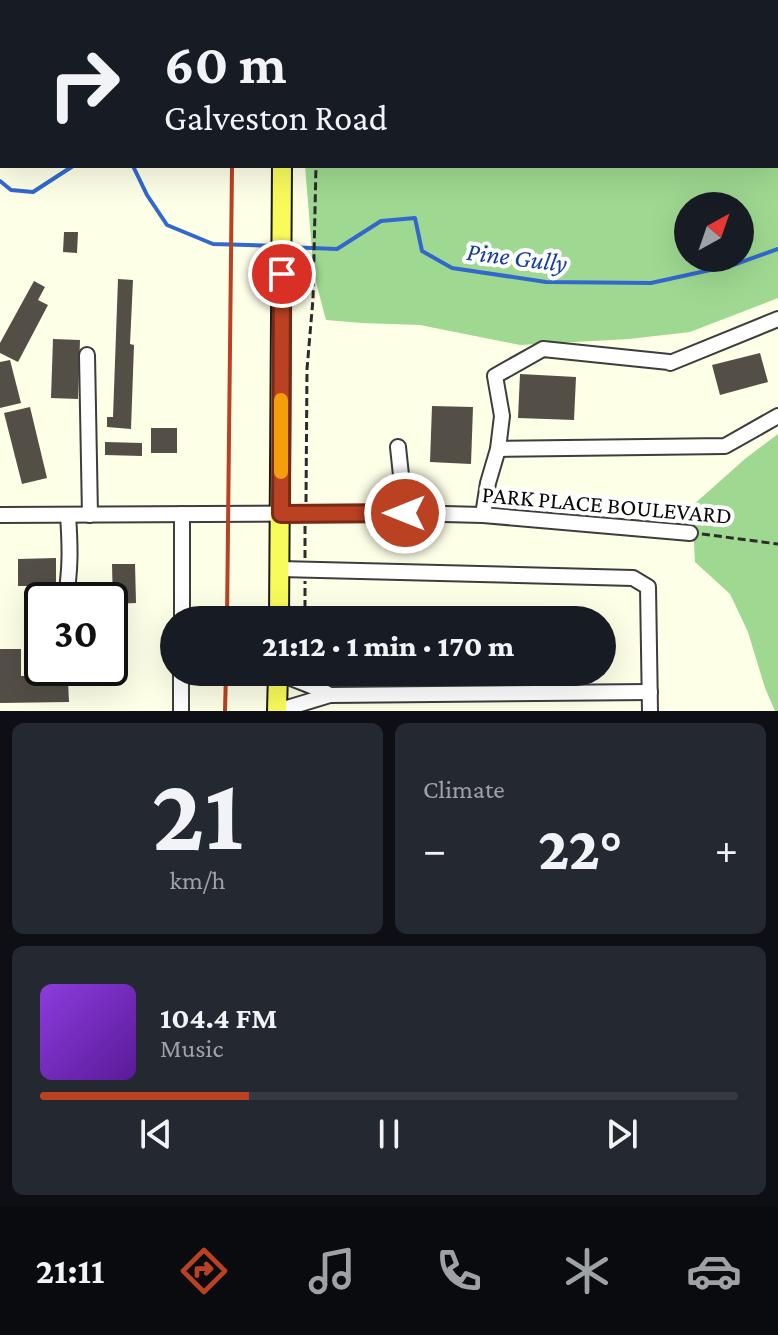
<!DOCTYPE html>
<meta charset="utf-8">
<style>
:root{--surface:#171b24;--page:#242831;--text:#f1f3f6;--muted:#9ea1a6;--line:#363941;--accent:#ba4122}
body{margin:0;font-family:"Crimson Pro",serif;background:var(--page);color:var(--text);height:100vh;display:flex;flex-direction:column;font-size:30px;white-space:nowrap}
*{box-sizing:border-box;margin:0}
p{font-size:26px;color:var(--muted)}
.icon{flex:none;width:44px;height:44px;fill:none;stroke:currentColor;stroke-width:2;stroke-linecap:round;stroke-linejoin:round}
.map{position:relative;height:711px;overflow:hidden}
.drawer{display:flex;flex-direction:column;gap:12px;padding:12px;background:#0d0f14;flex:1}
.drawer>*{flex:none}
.banner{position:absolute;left:0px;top:0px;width:778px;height:168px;box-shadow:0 8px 32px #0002;background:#171b24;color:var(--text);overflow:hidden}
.needle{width:52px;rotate:40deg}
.tools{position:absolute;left:674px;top:192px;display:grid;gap:16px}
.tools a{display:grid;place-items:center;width:80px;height:80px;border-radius:50%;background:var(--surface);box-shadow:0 8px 32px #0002;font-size:40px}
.speed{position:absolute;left:24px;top:582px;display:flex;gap:16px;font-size:40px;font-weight:700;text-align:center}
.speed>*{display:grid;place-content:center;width:104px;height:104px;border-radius:50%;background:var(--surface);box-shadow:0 8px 32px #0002;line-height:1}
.speed .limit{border:4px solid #111;border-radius:12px;background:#fff;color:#111}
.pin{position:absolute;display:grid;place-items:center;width:68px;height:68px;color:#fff;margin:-34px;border:4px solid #fff;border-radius:50%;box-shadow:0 2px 8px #0007}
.me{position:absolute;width:88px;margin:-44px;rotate:270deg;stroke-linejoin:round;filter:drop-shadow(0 0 6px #0008)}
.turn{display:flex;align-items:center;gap:28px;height:168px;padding:0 32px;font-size:36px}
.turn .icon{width:104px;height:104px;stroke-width:2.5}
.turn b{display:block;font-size:56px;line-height:68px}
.big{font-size:60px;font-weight:800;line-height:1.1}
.drawer .widget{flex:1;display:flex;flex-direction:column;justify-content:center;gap:12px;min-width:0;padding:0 28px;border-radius:12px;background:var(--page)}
.drawer .dial{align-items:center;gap:0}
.dial b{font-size:104px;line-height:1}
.song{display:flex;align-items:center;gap:24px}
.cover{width:96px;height:96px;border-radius:12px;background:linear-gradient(135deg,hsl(270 70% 55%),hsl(270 70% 35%))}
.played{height:8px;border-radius:4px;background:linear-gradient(90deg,var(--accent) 30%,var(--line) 30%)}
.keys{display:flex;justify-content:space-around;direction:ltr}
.heat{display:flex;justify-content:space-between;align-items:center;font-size:44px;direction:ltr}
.drawer .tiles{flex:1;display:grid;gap:12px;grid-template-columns:1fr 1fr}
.widget:last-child{grid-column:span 2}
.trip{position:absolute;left:160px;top:606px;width:456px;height:80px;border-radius:40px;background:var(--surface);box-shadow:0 8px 32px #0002;font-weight:800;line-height:80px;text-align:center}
.tab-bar{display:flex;height:128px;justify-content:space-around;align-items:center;background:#090b0e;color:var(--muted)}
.tab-bar .icon{width:56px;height:56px}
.tab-bar .selected{color:var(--accent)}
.tab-bar b{font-size:36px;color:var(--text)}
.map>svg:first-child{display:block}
.forest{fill:#9fd991;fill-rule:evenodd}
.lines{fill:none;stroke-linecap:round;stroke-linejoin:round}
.stream{stroke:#3268ce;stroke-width:4}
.building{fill:#534e46}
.minor-casing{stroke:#3d3d3d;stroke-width:18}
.major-casing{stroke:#1b1b1b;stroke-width:22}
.path{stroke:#2c2c2c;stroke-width:3;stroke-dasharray:8 4;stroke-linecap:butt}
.minor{stroke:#fff;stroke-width:14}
.major{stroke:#f9fb5b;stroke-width:18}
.rail{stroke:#ba4122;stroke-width:4}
.route-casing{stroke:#792a16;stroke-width:20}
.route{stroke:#ba4122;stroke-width:14}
.slow{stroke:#f59e0b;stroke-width:14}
.labels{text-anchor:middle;stroke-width:8;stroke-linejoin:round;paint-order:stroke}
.street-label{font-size:24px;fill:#0a0a0a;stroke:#fff}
.water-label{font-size:26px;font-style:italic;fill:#133e9c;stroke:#fff}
</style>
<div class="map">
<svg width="778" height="711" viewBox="0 0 778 711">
<rect width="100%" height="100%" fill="#feffe7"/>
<g class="forest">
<path d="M776,119L778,120V298L690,332L629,339L520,345L420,325L362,323L326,320L314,275L305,166H776ZM688,206H740V258H688Z"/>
<path d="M778,434V711H775L765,688L748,632L730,594L695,562L692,506L746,458Z"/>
</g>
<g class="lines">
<g class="stream">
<path d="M133,166L147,195L167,225L213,244L277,246"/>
<path d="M0,181L11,190L33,192L73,166"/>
<path d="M285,247L337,249L381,221L415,218L422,251L452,268L546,282L651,283L733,265L778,249"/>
</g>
</g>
<g class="building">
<path d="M64,232H78L77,253L63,252Z"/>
<path d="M118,279L133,280L130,344L134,345L131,429L107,427V417H113Z"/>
<path d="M34,281L45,287L38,300L48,305L18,362L0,353V343Z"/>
<path d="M53,339L80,340L78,399L51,398Z"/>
<path d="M760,353L768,382L720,395L712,365Z"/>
<path d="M10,360L21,403L0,408V362Z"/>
<path d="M520,374L576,377L574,420L518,418Z"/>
<path d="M432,406L473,407L471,464L430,462Z"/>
<path d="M30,407L47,478L22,484L4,413Z"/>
<rect x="151" y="428" width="26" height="25"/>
<path d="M105,442L142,443V456L105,455Z"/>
<path d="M56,558V586H18V559Z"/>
<path d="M112,564H135L136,603L113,604Z"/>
<path d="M0,649H21V676L51,675V668H73V681H68L69,702L0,703Z"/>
</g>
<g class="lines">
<defs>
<g id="minor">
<path d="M103,2V0"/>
<path d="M778,319L670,363L669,362L543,349L495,376L502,416L498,449L725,446L778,416"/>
<path d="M87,355L90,515"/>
<path d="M398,447L405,513"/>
<path d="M0,515L405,513L483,515L690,533"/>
<path d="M483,515L488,483L498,449"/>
<path d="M280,569L633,578L648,587L650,711"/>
<path d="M65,600C71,571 70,544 68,515"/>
<path d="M182,620V514"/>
<path d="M278,672C295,681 313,685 330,695"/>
<path d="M181,711V672"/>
<path d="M277,711L330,695L650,692"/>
</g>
<g id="major">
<path d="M283,2V0"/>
<path d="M279,620L282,166"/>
<path d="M277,711L278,672"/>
</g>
</defs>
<use href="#minor" class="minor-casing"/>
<use href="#major" class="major-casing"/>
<g class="path">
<path d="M327,2V0"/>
<path d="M306,502L307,369L313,299L316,166"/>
<path d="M702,534L778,544"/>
<path d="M305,558V525"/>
<path d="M305,620V581"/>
</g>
<use href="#minor" class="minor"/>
<use href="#major" class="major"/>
<g class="rail">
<path d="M235,2V0"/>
<path d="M227,620L232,166"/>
<path d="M225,711L226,672"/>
</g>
</g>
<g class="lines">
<defs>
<path id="route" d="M282,274L281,514L405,513"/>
</defs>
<use href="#route" class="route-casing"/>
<use href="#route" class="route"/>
<path class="slow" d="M281,472V400"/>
</g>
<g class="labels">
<g class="street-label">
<text transform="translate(607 505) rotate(5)" y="8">PARK PLACE BOULEVARD</text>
</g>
<g class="water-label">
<text transform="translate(517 257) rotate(7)" y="9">Pine Gully</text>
</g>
</g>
</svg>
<div class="tools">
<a><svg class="needle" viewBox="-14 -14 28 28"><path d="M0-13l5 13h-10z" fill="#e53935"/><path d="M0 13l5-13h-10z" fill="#9ea1a6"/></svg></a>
</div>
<div class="speed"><div class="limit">30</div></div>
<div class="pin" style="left:282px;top:274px;background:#d93025"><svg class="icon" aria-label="arrive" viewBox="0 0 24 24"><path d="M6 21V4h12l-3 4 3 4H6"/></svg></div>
<svg class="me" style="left:405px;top:513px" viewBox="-20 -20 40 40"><circle r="17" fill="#ba4122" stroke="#fff" stroke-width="3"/><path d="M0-11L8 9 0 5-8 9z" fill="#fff"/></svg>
<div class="trip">21:12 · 1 min · 170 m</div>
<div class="banner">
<div class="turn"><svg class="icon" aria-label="right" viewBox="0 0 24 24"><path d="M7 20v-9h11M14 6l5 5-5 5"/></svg><div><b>60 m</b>Galveston Road</div></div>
</div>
</div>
<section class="drawer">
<div class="tiles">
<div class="widget dial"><b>21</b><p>km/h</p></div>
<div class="widget"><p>Climate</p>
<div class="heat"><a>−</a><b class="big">22°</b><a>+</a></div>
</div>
<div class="widget">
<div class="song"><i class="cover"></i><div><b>104.4 FM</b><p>Music</p></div></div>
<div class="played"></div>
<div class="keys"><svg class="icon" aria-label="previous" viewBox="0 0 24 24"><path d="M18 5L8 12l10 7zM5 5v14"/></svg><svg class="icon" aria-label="pause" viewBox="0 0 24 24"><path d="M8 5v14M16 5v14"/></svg><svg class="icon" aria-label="next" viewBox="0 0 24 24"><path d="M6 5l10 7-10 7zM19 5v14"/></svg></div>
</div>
</div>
</section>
<nav class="tab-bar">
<b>21:11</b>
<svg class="icon selected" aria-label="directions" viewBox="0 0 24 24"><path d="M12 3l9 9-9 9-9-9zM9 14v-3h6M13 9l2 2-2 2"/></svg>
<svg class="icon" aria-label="music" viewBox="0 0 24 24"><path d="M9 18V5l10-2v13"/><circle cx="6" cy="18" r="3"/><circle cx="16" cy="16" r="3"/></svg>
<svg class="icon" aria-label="phone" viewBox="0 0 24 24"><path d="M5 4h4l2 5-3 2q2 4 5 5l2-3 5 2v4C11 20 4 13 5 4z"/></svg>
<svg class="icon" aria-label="climate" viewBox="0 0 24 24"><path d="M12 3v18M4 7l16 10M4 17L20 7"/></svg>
<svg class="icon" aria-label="car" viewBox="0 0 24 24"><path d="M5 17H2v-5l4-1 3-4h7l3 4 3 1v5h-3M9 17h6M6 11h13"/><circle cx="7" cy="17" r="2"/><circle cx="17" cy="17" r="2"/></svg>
</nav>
